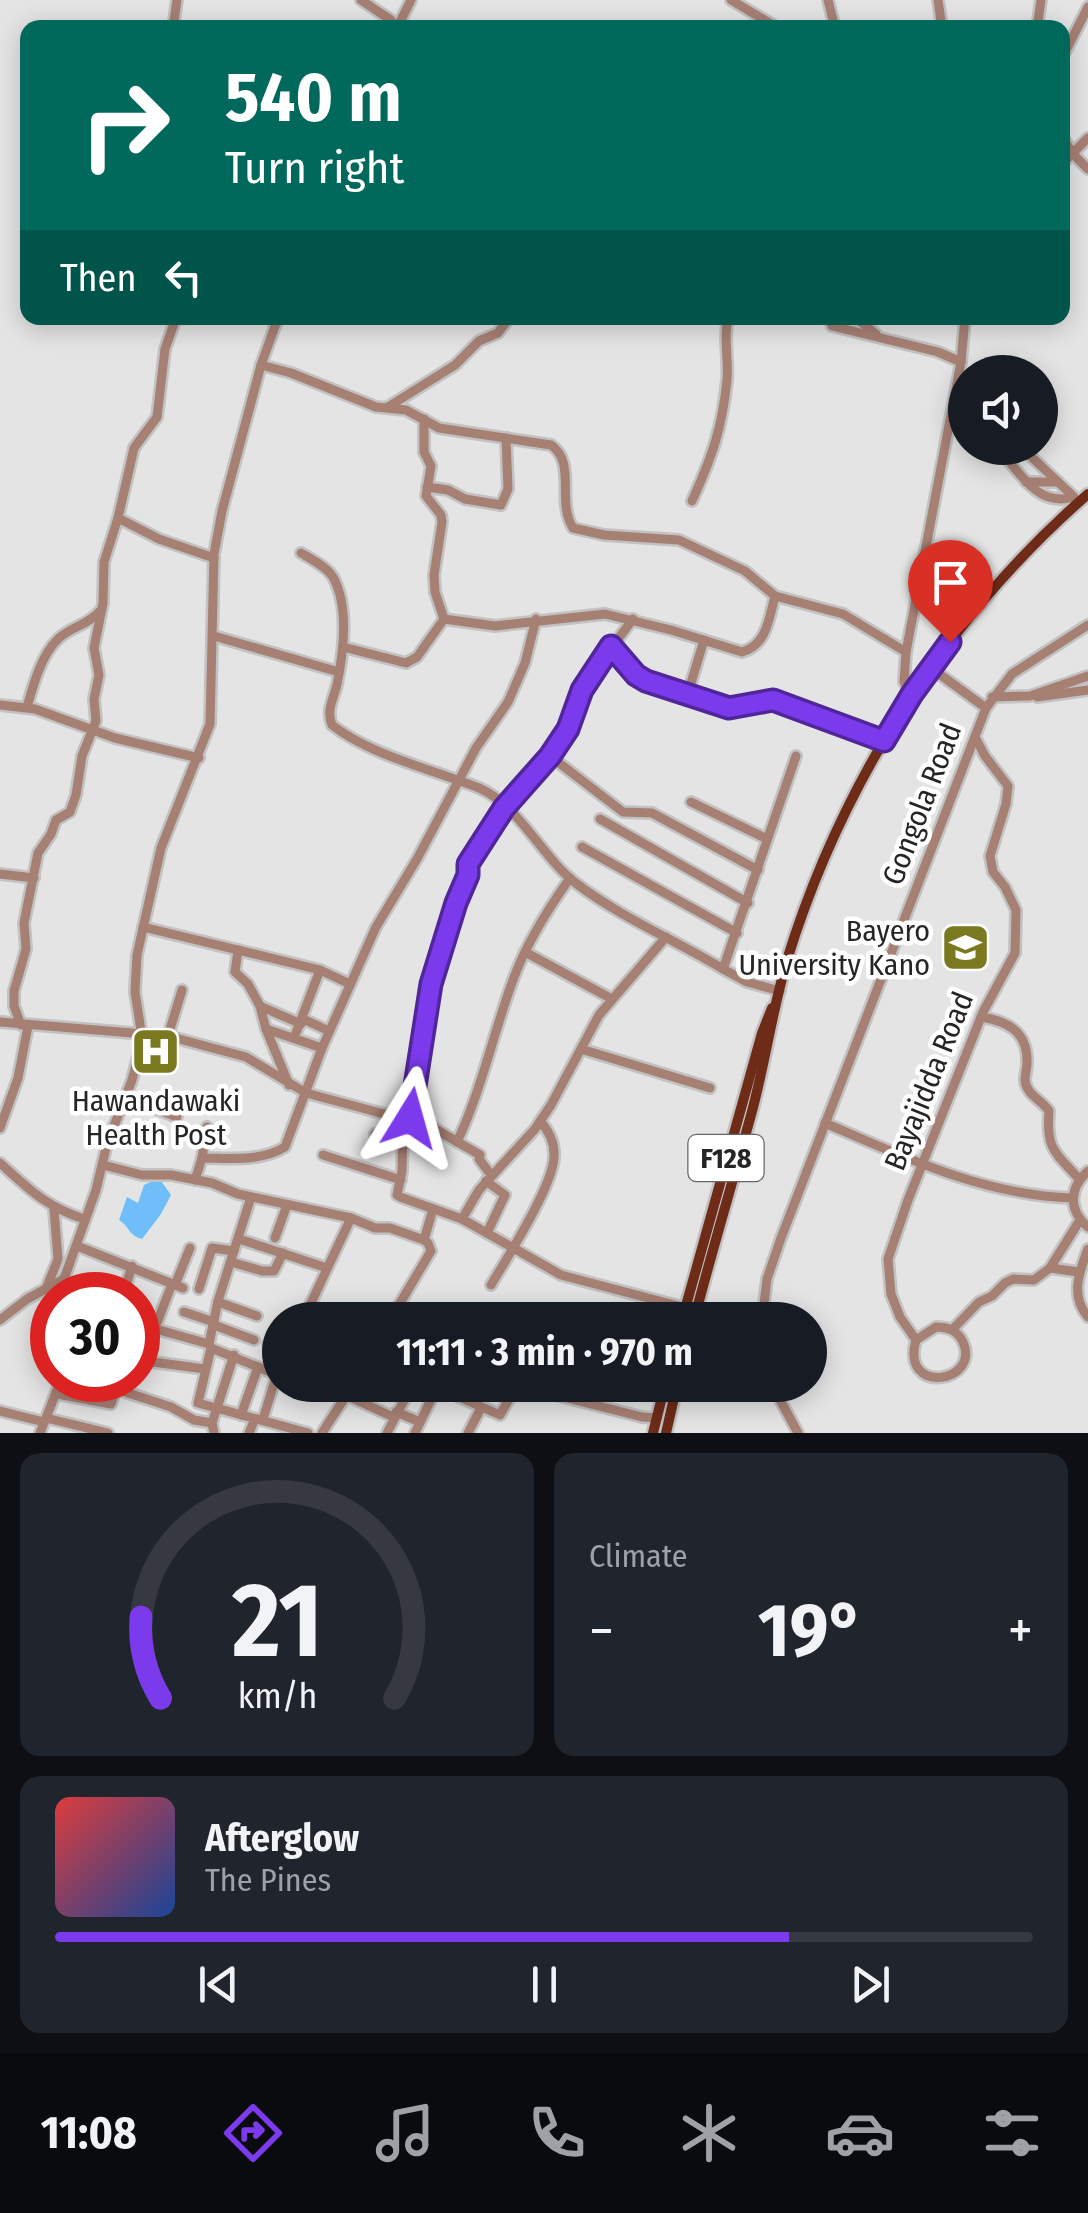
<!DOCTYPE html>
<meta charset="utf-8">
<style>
:root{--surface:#171b24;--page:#20242c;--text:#f1f3f6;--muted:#9ea1a6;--line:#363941;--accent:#7c3aed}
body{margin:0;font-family:"Fira Sans Condensed",sans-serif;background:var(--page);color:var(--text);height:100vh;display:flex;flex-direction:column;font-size:38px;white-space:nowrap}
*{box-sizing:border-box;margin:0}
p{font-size:32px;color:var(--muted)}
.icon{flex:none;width:55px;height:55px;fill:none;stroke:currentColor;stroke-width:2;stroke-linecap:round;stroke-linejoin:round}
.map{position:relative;height:1433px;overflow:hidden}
.sheet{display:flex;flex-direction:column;gap:20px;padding:20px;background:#0d0f14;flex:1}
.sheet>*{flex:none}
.banner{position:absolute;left:20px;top:20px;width:1050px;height:305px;border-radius:20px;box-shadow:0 5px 25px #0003;background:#00695c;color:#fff;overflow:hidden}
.fabs{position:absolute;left:948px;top:355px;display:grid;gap:20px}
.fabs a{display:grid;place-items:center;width:110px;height:110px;border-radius:50%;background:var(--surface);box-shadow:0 5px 25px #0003;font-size:50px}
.speed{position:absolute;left:30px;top:1272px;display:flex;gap:20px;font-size:50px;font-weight:700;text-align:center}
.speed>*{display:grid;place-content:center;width:130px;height:130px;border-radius:50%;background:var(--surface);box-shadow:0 5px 25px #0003;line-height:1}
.speed .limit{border:15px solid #d22;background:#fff;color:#111}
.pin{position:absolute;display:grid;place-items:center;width:85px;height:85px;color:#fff;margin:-102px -42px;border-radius:50% 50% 50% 0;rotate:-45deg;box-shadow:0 0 10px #0007}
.pin .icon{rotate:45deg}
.me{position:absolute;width:110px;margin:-55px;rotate:8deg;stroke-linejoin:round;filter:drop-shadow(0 0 8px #0008)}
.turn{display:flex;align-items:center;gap:35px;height:210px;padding:0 40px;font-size:45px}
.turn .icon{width:130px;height:130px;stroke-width:2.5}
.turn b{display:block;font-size:70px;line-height:85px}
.then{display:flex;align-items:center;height:95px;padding:0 40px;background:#0003;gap:20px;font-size:38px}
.big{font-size:75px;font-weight:700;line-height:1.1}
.sheet .card{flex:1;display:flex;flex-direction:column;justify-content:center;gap:15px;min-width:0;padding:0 35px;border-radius:20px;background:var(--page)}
.sheet .dial{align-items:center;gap:0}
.dial svg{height:260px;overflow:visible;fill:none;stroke:var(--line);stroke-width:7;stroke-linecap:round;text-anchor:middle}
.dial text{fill:var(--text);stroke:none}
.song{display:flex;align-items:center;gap:30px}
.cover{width:120px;height:120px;border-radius:15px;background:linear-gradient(135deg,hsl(0 70% 55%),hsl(220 70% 35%))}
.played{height:10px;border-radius:5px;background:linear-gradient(90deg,var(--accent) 75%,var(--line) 75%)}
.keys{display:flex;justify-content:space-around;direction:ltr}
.heat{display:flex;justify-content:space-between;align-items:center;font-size:55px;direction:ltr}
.sheet .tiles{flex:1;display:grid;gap:20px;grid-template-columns:1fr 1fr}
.card:last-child{grid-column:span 2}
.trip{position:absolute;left:262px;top:1302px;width:565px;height:100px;border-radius:50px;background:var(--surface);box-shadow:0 5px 25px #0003;font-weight:700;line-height:100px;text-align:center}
.tabs{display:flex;height:160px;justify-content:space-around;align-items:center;background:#090b0e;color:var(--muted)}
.tabs .icon{width:70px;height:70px}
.tabs .selected{color:var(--accent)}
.tabs b{font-size:45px;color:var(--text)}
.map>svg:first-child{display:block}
.water{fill:#6fbefa}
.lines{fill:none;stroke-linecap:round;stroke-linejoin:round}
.minor-casing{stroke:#c2c2c2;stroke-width:14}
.major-casing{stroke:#c2c2c2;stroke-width:15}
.minor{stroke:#a78074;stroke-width:9}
.major{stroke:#6d2b18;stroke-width:10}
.route-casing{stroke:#51269a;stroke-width:25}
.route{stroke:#7c3aed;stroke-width:18}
.labels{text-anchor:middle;stroke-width:9;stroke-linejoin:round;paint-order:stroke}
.shield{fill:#fff;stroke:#666;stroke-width:2.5}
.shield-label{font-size:28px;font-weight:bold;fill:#252525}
.street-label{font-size:30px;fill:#252525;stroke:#fff}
.poi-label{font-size:30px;fill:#252525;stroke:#fff;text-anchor:end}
</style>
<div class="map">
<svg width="1088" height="1433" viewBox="0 0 1088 1433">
<rect width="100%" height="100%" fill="#e4e4e5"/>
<path class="water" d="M159,1178L171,1195L161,1214L142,1239C129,1236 129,1226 119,1220L127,1197L138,1203L144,1185Z"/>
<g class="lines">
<defs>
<g id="minor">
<path d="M361,0L391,20L394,28"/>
<path d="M731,0L778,28"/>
<path d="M828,0L835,28"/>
<path d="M938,0L942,28"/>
<path d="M173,28L177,0"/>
<path d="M397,28L411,0"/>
<path d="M1037,28L1041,0"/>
<path d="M1062,58L1088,7"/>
<path d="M1062,136L1073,154L1088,169"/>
<path d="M1062,164L1088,138"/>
<path d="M830,318L832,326L938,352L961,362"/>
<path d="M856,318L876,334"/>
<path d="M261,365L291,373L376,407L406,410L439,428L551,445C577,463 556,501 573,528L604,535L679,540L745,571L775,596L843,614L906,652"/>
<path d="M388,407L455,365L479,341L498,333L509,318"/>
<path d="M424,419V452L431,466L426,496L441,515L442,522L434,575L435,592L444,619"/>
<path d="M998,448C1019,471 1037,508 1073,497"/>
<path d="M1022,448L1074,497"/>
<path d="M1026,482H1058"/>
<path d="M427,487L448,490L465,499L501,505L508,489L506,438"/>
<path d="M692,501C712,457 722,429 727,380C729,359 723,340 728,318"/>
<path d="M118,518L159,539L214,558"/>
<path d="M301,553C311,559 327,567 333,577C349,606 344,648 338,679C336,696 325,708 332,725C370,755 434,770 479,788C519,805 543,859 577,884C622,918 675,940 723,969L747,982L780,991"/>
<path d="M444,619L495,626L605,614L671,630L742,652C767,645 769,618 775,596"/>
<path d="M214,636L339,672"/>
<path d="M611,646L646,681L729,708L773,700L884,741"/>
<path d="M343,647L406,663L417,657L444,619"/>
<path d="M688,693L704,640"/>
<path d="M912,694L904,682L906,652L961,362L965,318"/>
<path d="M992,697L1030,696L1088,676"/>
<path d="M1037,697L1088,690"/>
<path d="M0,705L35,709L115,738L199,758"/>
<path d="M27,707C33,686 41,655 58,639C70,627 88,625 99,612"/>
<path d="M986,708L1012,674L1088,625"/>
<path d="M550,756L623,812L652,813L758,870"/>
<path d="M691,802L767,839"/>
<path d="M600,819L748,903"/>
<path d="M582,847L737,933"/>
<path d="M0,874L34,878"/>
<path d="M143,927L320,970L350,984"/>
<path d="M238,950L235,972L248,984L260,1006L266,1029L289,1085"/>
<path d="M525,952L612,999"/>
<path d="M723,969L796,756"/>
<path d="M260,1006L301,1024"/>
<path d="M981,1017C1008,1021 1028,1032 1027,1063C1027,1069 1025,1074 1025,1080C1026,1095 1042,1100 1049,1111C1046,1150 1055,1152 1079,1179"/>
<path d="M303,1019L329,1031"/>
<path d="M0,1022L168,1036L246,1057L306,1093L403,1119L402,1171L397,1195L400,1197L462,1219L561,1275L686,1308"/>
<path d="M21,1025L14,1006V991L26,949L24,923L38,853L51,834L56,820L70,812L76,795L82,756L96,721L94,699L99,675L94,648L103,603L104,562L118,518L134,448L157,417L165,349L176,318"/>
<path d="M266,1029L322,1048"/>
<path d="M168,1036L182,990"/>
<path d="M294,1038L320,970"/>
<path d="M581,1049L710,1088"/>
<path d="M126,1097L177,1117"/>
<path d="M410,1118L431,984L455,903L468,875L469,864L505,808L550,756L567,729L588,679L633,619"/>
<path d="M406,1119L432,1127L480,1155L479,1159L488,1171"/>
<path d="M825,1123C906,1158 983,1195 1072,1198"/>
<path d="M0,1128L18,1078L28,1026"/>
<path d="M375,1134L402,1138"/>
<path d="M457,1142C482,1089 493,1034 513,980C526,944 548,909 570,878"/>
<path d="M323,1155L401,1180"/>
<path d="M202,1158L207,1127"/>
<path d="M0,1163C29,1189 46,1207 84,1219"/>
<path d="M103,1165L142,1175H171L212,1183L238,1194L351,1218L375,1228H390L424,1240"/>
<path d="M1088,1171C1069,1188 1068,1210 1088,1227"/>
<path d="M195,1180L202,1158C230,1158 260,1162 285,1147L322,1048L376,927L417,859L476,748L508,702L525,663L536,619"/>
<path d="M486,1181L505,1195L487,1233"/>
<path d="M251,1197L218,1301L209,1344L211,1348L198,1403L308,1433"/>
<path d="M462,1219L479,1190L535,1129L551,1105L599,1015L666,937"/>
<path d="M275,1238L287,1205"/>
<path d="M239,1239L327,1268"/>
<path d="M77,1246L183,1288"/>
<path d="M1088,1249C1079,1272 1070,1296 1088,1317"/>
<path d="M231,1262L262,1271H274L283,1253"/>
<path d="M1050,1268L1080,1220"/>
<path d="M175,1285L190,1248"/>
<path d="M491,1285C507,1258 553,1186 554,1157C555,1143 549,1131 540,1121"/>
<path d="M46,1289L58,1259L54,1210"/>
<path d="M199,1289L212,1248L234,1251"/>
<path d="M66,1295L64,1279L96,1190L107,1144L132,1080L140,1049L141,1031L135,992L137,955L161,848L210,724L214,554L222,511L261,365L278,318"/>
<path d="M123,1295L132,1266"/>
<path d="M218,1302L257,1316"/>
<path d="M309,1307L351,1320"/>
<path d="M184,1312L214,1322"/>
<path d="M0,1320L27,1299L64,1279"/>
<path d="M303,1320L351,1218"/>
<path d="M390,1320L431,1251L428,1243L424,1240L433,1209"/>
<path d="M441,1320L442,1318"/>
<path d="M762,1320L767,1279L781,1238L986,708L931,668"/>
<path d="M138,1324L209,1344"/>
<path d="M214,1325L254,1340"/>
<path d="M155,1328L172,1284"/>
<path d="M952,1330L979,1302L992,1296L1005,1283L1013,1279L1034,1280L1050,1268L1079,1272"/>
<path d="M916,1340L936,1327C948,1327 957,1330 963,1342C981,1383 900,1396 916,1340L900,1317L891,1294L888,1259L908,1200L983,1012L1015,953L1016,910L1005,887L993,872L990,856L1006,804L1008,786L985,756L975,737"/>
<path d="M268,1344L280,1349"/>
<path d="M211,1348L280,1376"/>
<path d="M138,1360L205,1369"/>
<path d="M111,1380L116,1389L171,1407L194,1420L212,1423"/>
<path d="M303,1385L312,1389"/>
<path d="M460,1385L459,1397L500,1415L517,1385"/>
<path d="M516,1385L642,1417L657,1418"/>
<path d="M772,1385L798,1433"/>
<path d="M57,1394L111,1404L116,1389"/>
<path d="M348,1396L393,1417"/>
<path d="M0,1411L44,1422"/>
<path d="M396,1412L420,1422"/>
<path d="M241,1415L258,1367"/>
<path d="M46,1418L108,1433"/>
<path d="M263,1419L277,1374"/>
<path d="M40,1433L61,1380"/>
<path d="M214,1433L212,1423L234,1355"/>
<path d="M249,1433L255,1419"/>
<path d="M322,1433L353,1385"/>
<path d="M387,1433L412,1385"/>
<path d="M415,1433L438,1385"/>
<path d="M468,1433L481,1408"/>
</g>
<g id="major">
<path d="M682,1320L762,1033L772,1008"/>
<path d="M694,1320C712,1251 732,1184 751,1115C765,1064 772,1011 787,960C842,781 947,617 1088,494"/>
<path d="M653,1433L665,1385"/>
<path d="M666,1433L677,1385"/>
</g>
</defs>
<use href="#minor" class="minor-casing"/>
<use href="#major" class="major-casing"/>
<use href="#minor" class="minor"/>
<use href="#major" class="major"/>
</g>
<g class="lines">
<defs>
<path id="route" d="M410,1118L431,984L456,903L468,875V864L504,808L550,756L568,729L582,690L611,646L636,675L646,681L729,708L773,700L884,741L912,694L950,642"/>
</defs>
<use href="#route" class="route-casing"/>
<use href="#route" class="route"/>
</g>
<defs>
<symbol id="university-square" viewBox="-11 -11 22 22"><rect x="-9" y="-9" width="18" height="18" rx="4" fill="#7b791f" stroke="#fff"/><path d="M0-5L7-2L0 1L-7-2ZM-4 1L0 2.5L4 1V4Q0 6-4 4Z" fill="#fff"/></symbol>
<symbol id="hospital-square" viewBox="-11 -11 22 22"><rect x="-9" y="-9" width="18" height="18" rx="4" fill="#7b791f" stroke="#fff"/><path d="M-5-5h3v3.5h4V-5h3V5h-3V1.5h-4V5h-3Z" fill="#fff"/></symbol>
</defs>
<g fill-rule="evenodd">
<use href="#university-square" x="938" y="920" width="55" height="55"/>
<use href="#hospital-square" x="128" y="1024" width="55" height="55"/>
</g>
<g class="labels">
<rect class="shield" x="688.5" y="1135" width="75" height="46" rx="8"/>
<g class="shield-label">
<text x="726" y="1168">F128</text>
</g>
<g class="street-label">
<text transform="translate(922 804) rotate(-69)" y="10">Gongola Road</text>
<text transform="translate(929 1081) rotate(-68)" y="10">Bayajidda Road</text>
</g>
<g class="poi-label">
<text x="930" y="941">Bayero<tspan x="930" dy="34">University Kano</tspan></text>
<text x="156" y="1111" text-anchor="middle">Hawandawaki<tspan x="156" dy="34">Health Post</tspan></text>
</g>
</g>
</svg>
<div class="fabs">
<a><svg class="icon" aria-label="sound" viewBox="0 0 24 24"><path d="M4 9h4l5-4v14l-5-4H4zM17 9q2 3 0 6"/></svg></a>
</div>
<div class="speed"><div class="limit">30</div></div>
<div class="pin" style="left:950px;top:642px;background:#d93025"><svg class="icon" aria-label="arrive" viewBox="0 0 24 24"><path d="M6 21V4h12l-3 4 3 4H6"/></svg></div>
<svg class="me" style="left:410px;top:1118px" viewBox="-20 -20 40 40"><path d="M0-17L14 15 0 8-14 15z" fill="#7c3aed" stroke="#fff" stroke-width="4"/></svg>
<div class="trip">11:11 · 3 min · 970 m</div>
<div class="banner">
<div class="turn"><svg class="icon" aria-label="right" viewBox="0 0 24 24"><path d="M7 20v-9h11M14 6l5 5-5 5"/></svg><div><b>540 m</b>Turn right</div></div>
<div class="then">Then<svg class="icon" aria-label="left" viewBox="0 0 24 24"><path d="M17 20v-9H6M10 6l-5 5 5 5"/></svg></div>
</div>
</div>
<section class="sheet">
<div class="tiles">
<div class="card dial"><svg viewBox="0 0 100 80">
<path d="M14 69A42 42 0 1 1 86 69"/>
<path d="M14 69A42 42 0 0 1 8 44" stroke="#7c3aed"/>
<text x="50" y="56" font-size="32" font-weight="700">21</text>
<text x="50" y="72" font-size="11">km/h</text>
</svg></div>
<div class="card"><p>Climate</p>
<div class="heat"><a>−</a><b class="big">19°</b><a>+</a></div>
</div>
<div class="card">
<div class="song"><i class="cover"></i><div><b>Afterglow</b><p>The Pines</p></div></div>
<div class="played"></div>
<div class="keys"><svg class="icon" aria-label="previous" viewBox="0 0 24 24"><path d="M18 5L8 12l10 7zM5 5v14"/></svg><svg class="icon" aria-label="pause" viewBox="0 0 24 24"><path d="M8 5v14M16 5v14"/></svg><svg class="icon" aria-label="next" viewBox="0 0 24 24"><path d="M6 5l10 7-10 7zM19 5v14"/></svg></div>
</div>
</div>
</section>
<nav class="tabs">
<b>11:08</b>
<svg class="icon selected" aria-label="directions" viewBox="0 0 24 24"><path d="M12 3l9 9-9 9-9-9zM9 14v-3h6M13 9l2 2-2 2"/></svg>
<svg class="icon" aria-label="music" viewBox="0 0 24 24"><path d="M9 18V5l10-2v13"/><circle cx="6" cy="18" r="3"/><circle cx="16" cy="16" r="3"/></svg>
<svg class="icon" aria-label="phone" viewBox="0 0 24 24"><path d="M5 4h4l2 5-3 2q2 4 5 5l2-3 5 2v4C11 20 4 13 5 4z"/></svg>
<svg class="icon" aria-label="climate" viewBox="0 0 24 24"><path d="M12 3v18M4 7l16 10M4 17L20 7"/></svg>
<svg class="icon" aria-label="car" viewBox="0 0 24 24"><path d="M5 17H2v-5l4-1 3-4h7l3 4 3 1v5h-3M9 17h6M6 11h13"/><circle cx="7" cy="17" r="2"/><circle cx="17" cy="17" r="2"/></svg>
<svg class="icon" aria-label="filters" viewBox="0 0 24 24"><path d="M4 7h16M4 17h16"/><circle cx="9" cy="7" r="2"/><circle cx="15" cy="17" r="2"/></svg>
</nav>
